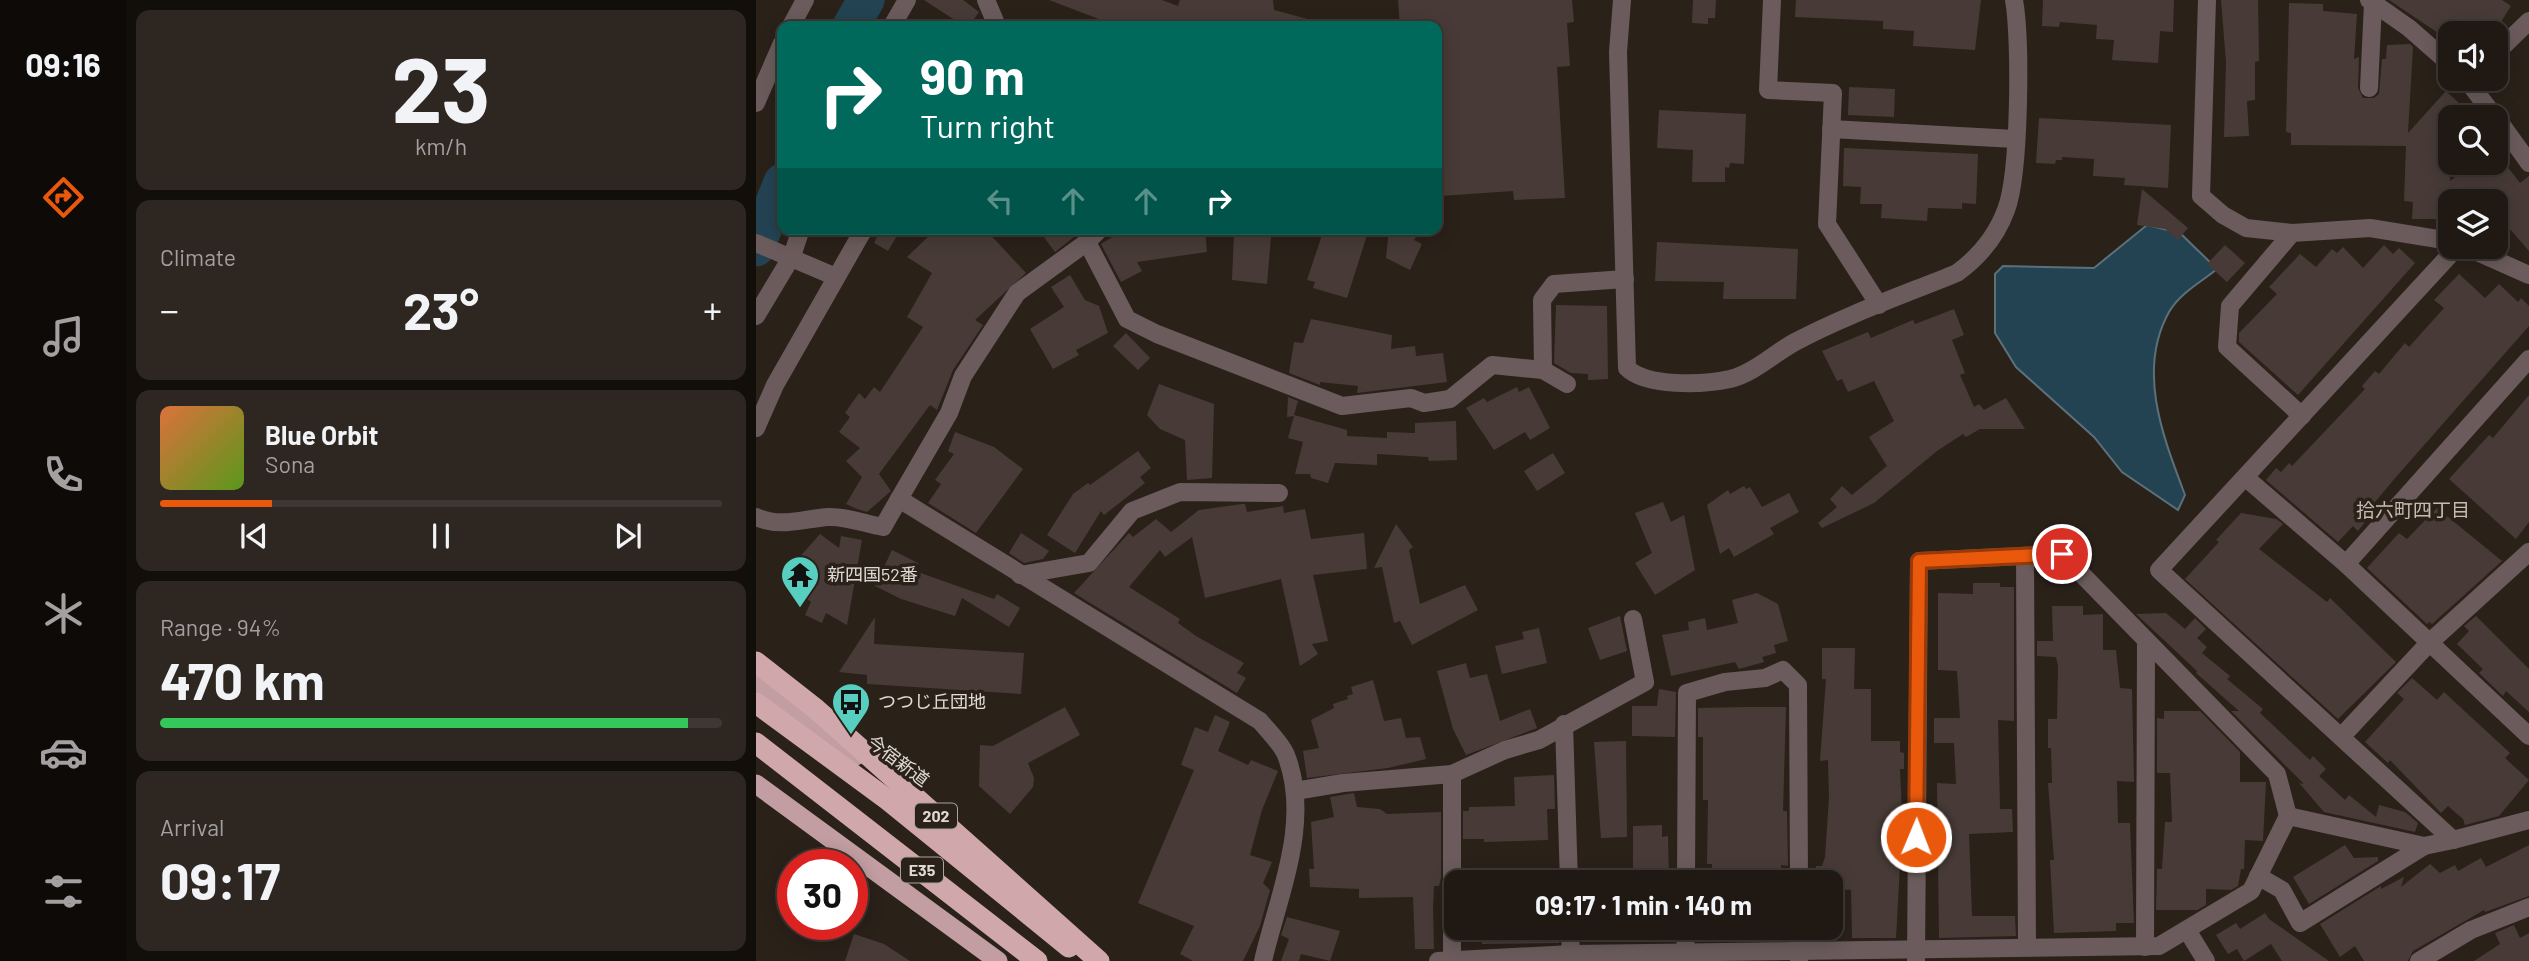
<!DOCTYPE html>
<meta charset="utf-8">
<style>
:root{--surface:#201913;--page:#2d2621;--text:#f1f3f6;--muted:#a2a0a0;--line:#3d3833;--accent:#ea580c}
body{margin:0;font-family:Barlow,"Noto Sans JP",sans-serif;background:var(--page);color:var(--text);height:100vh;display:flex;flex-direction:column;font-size:26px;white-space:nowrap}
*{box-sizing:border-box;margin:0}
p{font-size:23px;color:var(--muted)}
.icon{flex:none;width:38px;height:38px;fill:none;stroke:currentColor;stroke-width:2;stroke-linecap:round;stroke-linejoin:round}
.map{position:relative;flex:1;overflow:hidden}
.side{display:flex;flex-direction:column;gap:10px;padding:10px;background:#120e0a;width:630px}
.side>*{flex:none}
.guide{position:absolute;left:21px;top:21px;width:665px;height:214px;border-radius:14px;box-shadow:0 4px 18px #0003,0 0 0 2px var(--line);background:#00695c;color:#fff;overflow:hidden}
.tools{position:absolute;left:1682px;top:21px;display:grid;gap:14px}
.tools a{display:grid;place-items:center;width:70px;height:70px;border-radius:14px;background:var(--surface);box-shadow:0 4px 18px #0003,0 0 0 2px var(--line);font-size:35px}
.speed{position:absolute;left:21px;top:849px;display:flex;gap:14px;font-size:35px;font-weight:700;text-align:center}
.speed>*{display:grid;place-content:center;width:91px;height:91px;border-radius:50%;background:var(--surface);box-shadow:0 4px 18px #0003,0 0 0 2px var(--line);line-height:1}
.speed .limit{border:10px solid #d22;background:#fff;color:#111}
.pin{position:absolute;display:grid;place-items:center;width:60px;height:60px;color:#fff;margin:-30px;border:4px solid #fff;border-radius:50%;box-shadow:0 2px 7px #0007}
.me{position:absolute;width:77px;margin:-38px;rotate:1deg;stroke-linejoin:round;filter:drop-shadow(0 0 5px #0008)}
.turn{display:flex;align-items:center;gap:24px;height:147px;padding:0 28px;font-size:32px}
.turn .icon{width:91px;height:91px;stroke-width:2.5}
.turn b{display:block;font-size:49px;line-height:60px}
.lanes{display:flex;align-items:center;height:66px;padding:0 28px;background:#0003;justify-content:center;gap:35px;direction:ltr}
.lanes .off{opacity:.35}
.big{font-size:52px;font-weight:700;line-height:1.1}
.side .tile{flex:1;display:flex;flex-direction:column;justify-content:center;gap:10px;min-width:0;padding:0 24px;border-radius:14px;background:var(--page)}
.side .dial{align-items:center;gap:0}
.dial b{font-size:91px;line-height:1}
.song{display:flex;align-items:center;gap:21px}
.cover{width:84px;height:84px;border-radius:10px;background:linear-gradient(135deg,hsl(20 70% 55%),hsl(90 70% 35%))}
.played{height:7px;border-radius:4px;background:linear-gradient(90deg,var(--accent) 20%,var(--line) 20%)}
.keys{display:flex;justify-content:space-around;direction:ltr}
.heat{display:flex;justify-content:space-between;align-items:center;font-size:38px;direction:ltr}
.charge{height:10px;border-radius:5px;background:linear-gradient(90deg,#34c759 94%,var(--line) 0)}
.trip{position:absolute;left:688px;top:870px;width:399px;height:70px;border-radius:14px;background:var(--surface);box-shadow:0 4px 18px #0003,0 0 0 2px var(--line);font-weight:700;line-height:70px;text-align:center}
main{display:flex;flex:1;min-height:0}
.tab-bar{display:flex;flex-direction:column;width:126px;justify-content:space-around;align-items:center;background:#0d0a08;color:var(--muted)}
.tab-bar .icon{width:49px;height:49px}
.tab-bar .current{color:var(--accent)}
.tab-bar b{font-size:32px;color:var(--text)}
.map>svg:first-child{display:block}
.water{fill:#234353;stroke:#5c707a;stroke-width:2}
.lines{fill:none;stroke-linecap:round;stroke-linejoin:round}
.river{stroke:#234353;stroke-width:37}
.building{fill:#483b37}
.minor{stroke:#6b5b5c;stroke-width:18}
.tertiary{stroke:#6b5b5c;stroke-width:18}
.trunk{stroke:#c29da1;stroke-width:19}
.motorway{stroke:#d0a8ac;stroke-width:21}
.motorway-bridge{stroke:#d0a8ac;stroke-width:21}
.route-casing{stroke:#983908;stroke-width:18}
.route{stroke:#ea580c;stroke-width:12}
.labels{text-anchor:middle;stroke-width:7;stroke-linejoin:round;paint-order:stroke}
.shield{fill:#2a2119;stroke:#a9a29d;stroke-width:2}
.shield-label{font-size:16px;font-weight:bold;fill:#e0dad5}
.poi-label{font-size:18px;fill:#e0dad5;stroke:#2a2119;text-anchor:start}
.street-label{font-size:18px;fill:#e0dad5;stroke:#2a2119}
.neighbourhood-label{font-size:19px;fill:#c8bbb2;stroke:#2a2119}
</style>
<main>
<nav class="tab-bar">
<b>09:16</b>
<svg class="icon current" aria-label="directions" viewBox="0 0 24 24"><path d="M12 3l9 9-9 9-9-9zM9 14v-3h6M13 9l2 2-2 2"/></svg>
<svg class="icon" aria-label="music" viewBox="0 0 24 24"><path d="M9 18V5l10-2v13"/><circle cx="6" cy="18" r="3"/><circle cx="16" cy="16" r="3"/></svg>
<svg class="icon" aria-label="phone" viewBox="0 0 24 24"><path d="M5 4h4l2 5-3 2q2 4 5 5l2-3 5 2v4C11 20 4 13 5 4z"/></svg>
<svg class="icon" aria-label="climate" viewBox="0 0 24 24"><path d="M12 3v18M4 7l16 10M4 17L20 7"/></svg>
<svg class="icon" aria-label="car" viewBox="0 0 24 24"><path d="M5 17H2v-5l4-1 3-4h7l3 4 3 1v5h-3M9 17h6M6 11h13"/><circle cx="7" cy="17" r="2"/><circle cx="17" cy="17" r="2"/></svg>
<svg class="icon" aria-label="filters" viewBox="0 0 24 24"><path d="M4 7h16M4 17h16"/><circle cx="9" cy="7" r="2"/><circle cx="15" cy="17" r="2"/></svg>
</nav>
<section class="side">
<div class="tile dial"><b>23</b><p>km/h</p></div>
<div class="tile"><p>Climate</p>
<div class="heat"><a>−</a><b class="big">23°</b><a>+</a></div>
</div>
<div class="tile">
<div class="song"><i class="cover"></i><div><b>Blue Orbit</b><p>Sona</p></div></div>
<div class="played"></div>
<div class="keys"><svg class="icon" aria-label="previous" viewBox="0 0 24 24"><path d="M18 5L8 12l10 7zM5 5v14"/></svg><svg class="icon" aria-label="pause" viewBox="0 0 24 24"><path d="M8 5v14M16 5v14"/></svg><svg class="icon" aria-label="next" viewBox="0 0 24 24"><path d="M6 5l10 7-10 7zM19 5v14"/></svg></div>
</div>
<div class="tile"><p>Range · 94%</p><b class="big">470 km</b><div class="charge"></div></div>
<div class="tile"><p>Arrival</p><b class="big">09:17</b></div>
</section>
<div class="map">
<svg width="1773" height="961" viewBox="0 0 1773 961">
<rect width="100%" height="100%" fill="#2a2119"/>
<path class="water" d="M1391,225L1424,233L1461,269C1444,283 1424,293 1413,312C1380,371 1408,439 1429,495L1422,510L1366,472L1338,437L1260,367L1239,333V274L1247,266L1338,268Z"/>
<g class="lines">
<g class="river">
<path d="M95,26L110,0"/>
<path d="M0,248L26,182"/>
</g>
</g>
<g class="building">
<path d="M168,0H207L223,12L213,26H208Z"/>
<path d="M293,0H406L422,6L424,0H517L518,10L559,21V26H361Z"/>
<path d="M642,0H816L818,22L811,23L814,66L801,67L809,198L758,200L757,191L685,196L681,136V26H644Z"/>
<path d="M937,0H960L959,18H952V24L936,23Z"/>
<path d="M1040,0H1225L1219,50L1157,46L1158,31L1127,29V21L1039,17Z"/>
<path d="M1287,0H1418L1417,32L1404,31L1402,63L1356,60L1358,40L1340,39L1341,25L1304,22L1303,27L1286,26Z"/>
<path d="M1465,0H1502L1503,61L1499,62V100L1491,101L1493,136L1468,137L1470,62Z"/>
<path d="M1633,0H1746L1755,6L1738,33H1694V41Z"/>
<path d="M1533,3L1567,4V11L1601,14L1598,59L1603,57L1602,88L1607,98H1618L1623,94L1626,59H1630L1631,45L1654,44L1657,47L1652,133L1690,91L1718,117H1694V181L1718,163H1740V152L1764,183L1773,176V251L1753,228L1740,238V187L1721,201H1694V219H1656L1657,202L1648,201L1650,146L1535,145V133L1530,132Z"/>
<path d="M1093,87L1139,89L1138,117L1092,115Z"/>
<path d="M903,110L990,114L988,164L974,163L973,168L969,167V182H936L937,150L901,148Z"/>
<path d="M1283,118L1415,125L1412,188L1368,185L1369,178L1337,176L1338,159L1306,157V160H1300L1299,164L1280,163Z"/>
<path d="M1088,148L1222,154L1220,204L1206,203V209L1172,208L1171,221L1125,218L1126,204H1104L1105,187L1087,186Z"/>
<path d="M1386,189L1432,228L1422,240L1409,229L1381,225Z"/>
<path d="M125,229H145L132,251L118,243Z"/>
<path d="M180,229H229L270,273L219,320L227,325L197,370L181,410L174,405L123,474L135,491L111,512L101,509L90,504L106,477L90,461L104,448L83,432L94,417L89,413L103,393L109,399L118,387L124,392L167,327L151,317L176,273L151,257Z"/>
<path d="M282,229H328L299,252Z"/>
<path d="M369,229H449L451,252L381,262L386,271L365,282L345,244Z"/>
<path d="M563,229H613L591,298L557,288L559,282L551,280L565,238Z"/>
<path d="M633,229H649L661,235L658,240L666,244L654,270L630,258Z"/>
<path d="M478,233L515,237L511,284L476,280Z"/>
<path d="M901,242L1042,249L1040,299H967L968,282L899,281Z"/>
<path d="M1469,245L1489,263L1471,282L1451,264Z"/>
<path d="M1628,245L1637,254L1643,248L1659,263L1542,395L1483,342V333L1521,294L1513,287L1544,254L1560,267L1576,249L1581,253L1587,247L1607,268Z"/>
<path d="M1703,274L1729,298L1743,284L1762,302L1765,298L1773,306V326L1640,477L1609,514L1613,517L1602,531L1597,526L1582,542L1510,480L1520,468L1525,472L1533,463L1536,466L1609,389L1606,386L1619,371L1623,374L1649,343L1653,347L1688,308L1678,300Z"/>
<path d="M314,275L329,300L343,306L352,333L320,350L323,355L297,369L274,329L308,307L295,287Z"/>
<path d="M800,305L851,306L852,379L832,380V374L815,373L798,363Z"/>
<path d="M1198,309L1208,335L1196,340L1209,373L1204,375L1218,407L1223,404L1228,410L1250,398L1269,429H1224L1210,437L1207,434L1181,451L1118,503L1066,528L1062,523L1081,507L1074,499L1086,486L1096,495L1131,466L1113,437L1138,421L1118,381L1092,392L1086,379L1081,381L1066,351L1112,332L1115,338L1157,320L1159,324Z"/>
<path d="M555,319L636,335L635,349L659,346L660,356L687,353L691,382L601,393L602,386L564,382V385L533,373L538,342L547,343Z"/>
<path d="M370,333L394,358L382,370L357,346Z"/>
<path d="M403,384L458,404L456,478L431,480L429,440L404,429L391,415Z"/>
<path d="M761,387L763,392L773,387L794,428L774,440L769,432L738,450L710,408L728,398L731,402Z"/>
<path d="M1773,395V522L1760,539L1693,479L1733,435L1737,438Z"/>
<path d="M532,397L542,401L538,415L591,430V436L631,438V432L659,433V423L700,421L701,460L673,461L672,457L621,454V465L579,463L572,483L555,478L554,474H539L547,442L532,438L538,416L531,417Z"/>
<path d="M199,432L238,447L267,469L220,533L172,503L185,484L179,480L198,454L192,451Z"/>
<path d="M382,451L395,468L384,477L389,483L348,515L345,511L319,553L291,535L317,494L332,483L334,485Z"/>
<path d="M797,453L809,473L781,491L768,471Z"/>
<path d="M988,486L990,489L994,487L1006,507L1033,493L1043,512L1014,528L1018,534L978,557L973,548L964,554L951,505L972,490L974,494Z"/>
<path d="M907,502L915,522L928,515L939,570L899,595L879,563L896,553L879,513Z"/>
<path d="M486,504H489L491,512L527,506L528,513L549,509L555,539L608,533L611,569L557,575L572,641L556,644L562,654L544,666L525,579L449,598L436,537L409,557L404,550L373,587L424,619L422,623L440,636L488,663L481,673L490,678L481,693L318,593L373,533L377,537L400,519L415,532L443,510Z"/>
<path d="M1681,508L1746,561L1676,624L1673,622L1671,624L1611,568L1643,533L1651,539Z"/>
<path d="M1485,513L1520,519L1527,524L1503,549L1571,602L1574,598L1640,662L1582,719L1429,579L1463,542L1460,540Z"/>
<path d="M640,524L657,547L653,550L664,604L709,585L722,610L656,645L644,621L638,623L626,567L618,568Z"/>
<path d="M265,533L293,551L287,559L268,563L253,553Z"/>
<path d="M64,534L83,548L85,536L106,540L91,625L70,613L66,623L49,615L55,602L25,578Z"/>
<path d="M136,550L162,563L159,571L238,599L241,594L264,608L253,627L206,598L199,616L145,599L119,586Z"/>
<path d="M1217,583H1244V587H1258V721L1242,720L1244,809H1256L1257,832L1213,834L1216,916H1259L1260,936L1183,938L1181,783L1200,784L1198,743H1178V718H1204L1201,671L1182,670V593L1217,594Z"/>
<path d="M1001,593L1022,604L1032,641L1018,645L1020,653L1006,657L1008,662L983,669L979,662L915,676L906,635L933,630L932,622L949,618L951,630L982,623L976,600Z"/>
<path d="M1296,606H1327V615L1347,614V650H1360L1364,688L1376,689L1378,782L1361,781L1362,823H1374L1378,923H1360V931L1298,933L1294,860H1298L1292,783H1296L1295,748H1292V719H1301L1302,666L1300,657L1281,656V641H1297Z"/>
<path d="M1410,613L1429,629L1439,618L1450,629L1441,638L1451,647L1446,653L1474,676L1471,679L1507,709L1504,713L1554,760L1557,756L1570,769L1563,776L1589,800L1593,795L1620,817L1623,805L1649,812L1662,823L1659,832L1568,812L1543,783L1548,784L1475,711H1483L1440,673L1441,671L1380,614Z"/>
<path d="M864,616L871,651L844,660L832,628Z"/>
<path d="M1720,616L1773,669V712L1750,691L1747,696L1723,673L1727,669L1701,644L1713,631L1708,626Z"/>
<path d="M119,617L118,644L268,653L265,694L111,684V675L83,672Z"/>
<path d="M783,628L791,663L746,674L739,646L768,639L766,632Z"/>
<path d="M1066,648H1099L1098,689H1115V741H1144V752L1148,753V769H1144L1146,814L1148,813V865H1144L1140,938H1096L1095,890L1074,889V882H1060V866H1066L1069,857L1073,798L1072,760L1064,761L1070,679H1066Z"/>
<path d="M710,663L714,678L731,674L744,721L774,709L781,728L710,755L697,729L681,671Z"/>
<path d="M1656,678L1681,700L1688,692L1754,753L1749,758L1773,780L1743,816L1709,825L1707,819L1692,806L1685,813L1634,760L1632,763L1609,742L1648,699L1641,693Z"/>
<path d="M617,680L628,721L645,718L650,738L664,737L670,759L632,768L551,778L547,751L563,748L555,720L578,708L577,704L592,699L591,696L597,694L595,687Z"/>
<path d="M903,689L920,692L919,737L876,736V706H901Z"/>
<path d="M309,707L324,735L272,763L278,778L277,787L254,814L223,786L224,745L237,746Z"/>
<path d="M988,707H1030L1027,811H1031L1032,866L1025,865L1026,882H956V864H951L952,800H947V737H942V708Z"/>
<path d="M1408,711H1444L1484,752V782H1510L1507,841L1489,840L1488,869H1485L1482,886L1475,890L1450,889V905L1441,910H1400L1401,869H1406L1409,822H1416L1414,773H1401V718L1408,719Z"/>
<path d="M459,715L474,722L462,751L492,765L495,760L522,771L506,810L494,855L516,862L507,883L514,890L504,926L487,961H437L424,954L438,926L382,903L438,770L425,765L439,727L452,732Z"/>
<path d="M870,741L871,837L845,838L838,742Z"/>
<path d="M798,775L799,809H791L792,840L728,842V839H707V811H713V807L759,806L758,777Z"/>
<path d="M598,793L601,807L624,809L631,814L685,812V878L683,886H678L677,908L678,949H659L657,897L603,898V889L554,887L553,869H558L555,822L578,817L574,797Z"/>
<path d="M906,825V837L912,836L913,882H877V826Z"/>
<path d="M1589,845L1598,858L1622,857V861L1553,904L1537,877Z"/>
<path d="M1773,845V896L1729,912L1728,910L1657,951L1652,961H1608L1599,946L1584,957L1564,924L1625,886V889L1648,877L1645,887L1674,864L1684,873L1699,865L1702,871L1725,858L1730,867Z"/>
<path d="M1509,913L1513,919L1573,961H1526L1515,944L1488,961L1481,949L1472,954L1460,935L1480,923L1484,929Z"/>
<path d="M531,917L584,931L574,961L545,954L543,961H525L533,939L525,935Z"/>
<path d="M1758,925L1764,938L1773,933V961H1718L1744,944L1739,933Z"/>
<path d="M726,928H803V943L726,944Z"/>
<path d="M842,928H866V942H841Z"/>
<path d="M980,928H1032V940H979Z"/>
<path d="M98,934L128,944L154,961H89Z"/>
</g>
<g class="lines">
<g class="minor">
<path d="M230,0L241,26"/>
<path d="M866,0L862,52L871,368C890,387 947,385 974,379C998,373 1017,354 1039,342C1090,315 1147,295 1201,273C1223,257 1240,237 1250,210C1264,174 1265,40 1258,0"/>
<path d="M1016,0L1012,90L1077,93L1071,224L1123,305"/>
<path d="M1451,0L1445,196L1467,215L1490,228L1536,233L1614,228L1694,241"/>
<path d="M1613,0L1653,28L1694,64"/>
<path d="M136,26L151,0"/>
<path d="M1740,53L1773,21"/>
<path d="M1710,79L1739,117"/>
<path d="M1613,88L1617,3"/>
<path d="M1740,117L1773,163"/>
<path d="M1075,129L1259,139"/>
<path d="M344,229L331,242L371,319L401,334L586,406L655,398L668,403L694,399L736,365L787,370"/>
<path d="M1536,233L1474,306L1471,347L1546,416"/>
<path d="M331,242L261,293L207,376L193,413L143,499L504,721C512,731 525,743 530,755C556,822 522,896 507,961"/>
<path d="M0,243L80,277"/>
<path d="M1697,247L1692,257L1403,570L1697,840L1773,820"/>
<path d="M1710,247L1773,275"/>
<path d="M0,316L36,256L45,229"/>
<path d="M811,384L787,370L786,300L798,284L869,279"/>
<path d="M0,428L19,385L108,229"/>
<path d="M1490,478L1590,564L1773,736"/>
<path d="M0,517C25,528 46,519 72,517C90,516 110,524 127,527L143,499"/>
<path d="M1269,556L1271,947"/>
<path d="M1590,564L1773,359"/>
<path d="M264,575L333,563L376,511L424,492L523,493"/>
<path d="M808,724L813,882"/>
<path d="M1585,737L1673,643L1773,552"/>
<path d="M539,791L587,783L696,774L749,750L783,740L889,682L877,619"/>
<path d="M1502,876L1526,890L1544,923L1668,846"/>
<path d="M930,882L931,693L969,682L1009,678L1027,670L1042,685L1043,882"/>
<path d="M814,928L815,961"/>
<path d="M1043,928V961"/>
<path d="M1431,930L1450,961"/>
<path d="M1389,947L1390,641"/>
<path d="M682,961L815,954L1403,946L1495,891L1532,816L1668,846L1697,840"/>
<path d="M696,961V774"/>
<path d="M929,961L930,928"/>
<path d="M1160,961L1163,561L1306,554L1521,774L1532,816"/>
<path d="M1663,961L1715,930L1773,907"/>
</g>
<g class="tertiary">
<path d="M35,26L49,0"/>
<path d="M0,103L26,43"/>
<path d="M1773,552V553"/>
</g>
<g class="trunk">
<path d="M0,681L100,756"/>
<path d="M0,784L242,961"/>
</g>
<g class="motorway">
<path d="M0,703L132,800L313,947"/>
<path d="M0,743L281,961"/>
</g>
<path class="motorway-bridge" d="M0,662L60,709L343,961"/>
</g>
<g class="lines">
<defs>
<path id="route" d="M1160,837L1163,561L1306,554"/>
</defs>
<use href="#route" class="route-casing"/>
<use href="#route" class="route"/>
</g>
<defs>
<symbol id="temple-pin" viewBox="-11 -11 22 30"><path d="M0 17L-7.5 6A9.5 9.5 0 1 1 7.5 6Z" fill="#58cec0" stroke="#2a2119"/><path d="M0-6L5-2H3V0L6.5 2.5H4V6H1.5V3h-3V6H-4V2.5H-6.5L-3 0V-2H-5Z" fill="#111"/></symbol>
<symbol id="bus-pin" viewBox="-11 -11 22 30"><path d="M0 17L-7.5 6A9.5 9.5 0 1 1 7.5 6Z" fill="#58cec0" stroke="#2a2119"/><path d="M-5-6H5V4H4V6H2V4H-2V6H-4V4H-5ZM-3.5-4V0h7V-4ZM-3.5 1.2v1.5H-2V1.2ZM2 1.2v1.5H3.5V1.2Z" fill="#111"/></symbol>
</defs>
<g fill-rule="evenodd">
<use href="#temple-pin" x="22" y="553" width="44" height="60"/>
<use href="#bus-pin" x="73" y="680" width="44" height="60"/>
</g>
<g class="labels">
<g class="shield">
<rect x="159" y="803.5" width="42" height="25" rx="5"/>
<rect x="145" y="857.5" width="42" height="25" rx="5"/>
</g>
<g class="shield-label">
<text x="180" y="822">202</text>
<text x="166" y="876">E35</text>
</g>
<g class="poi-label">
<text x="71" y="581">新四国52番</text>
<text x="122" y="708">つつじ丘団地</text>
</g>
<g class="street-label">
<text transform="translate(142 761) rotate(37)" y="6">今宿新道</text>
</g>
<g class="neighbourhood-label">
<text x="1657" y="517">拾六町四丁目</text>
</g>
</g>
</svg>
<div class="tools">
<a><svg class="icon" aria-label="sound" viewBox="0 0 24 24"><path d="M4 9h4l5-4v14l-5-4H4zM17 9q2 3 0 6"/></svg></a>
<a><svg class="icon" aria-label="search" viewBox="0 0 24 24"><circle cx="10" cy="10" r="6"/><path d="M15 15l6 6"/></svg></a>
<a><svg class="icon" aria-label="layers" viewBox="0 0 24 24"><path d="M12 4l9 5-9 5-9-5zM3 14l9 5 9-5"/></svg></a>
</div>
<div class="speed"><div class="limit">30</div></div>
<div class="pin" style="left:1306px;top:554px;background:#d93025"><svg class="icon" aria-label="arrive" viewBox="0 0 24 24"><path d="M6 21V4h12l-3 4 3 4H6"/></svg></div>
<svg class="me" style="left:1160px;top:837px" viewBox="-20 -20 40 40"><circle r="17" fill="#ea580c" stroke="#fff" stroke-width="3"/><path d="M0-11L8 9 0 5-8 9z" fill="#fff"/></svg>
<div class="trip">09:17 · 1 min · 140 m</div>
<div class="guide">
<div class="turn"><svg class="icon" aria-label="right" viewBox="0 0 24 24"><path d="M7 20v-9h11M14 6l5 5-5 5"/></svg><div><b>90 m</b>Turn right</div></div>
<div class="lanes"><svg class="icon off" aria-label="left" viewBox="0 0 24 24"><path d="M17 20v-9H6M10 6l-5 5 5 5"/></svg><svg class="icon off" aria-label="ahead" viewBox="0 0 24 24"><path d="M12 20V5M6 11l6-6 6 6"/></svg><svg class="icon off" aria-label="ahead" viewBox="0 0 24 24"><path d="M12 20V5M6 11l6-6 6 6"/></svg><svg class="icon" aria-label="right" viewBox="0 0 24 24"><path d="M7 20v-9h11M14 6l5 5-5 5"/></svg></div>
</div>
</div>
</main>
